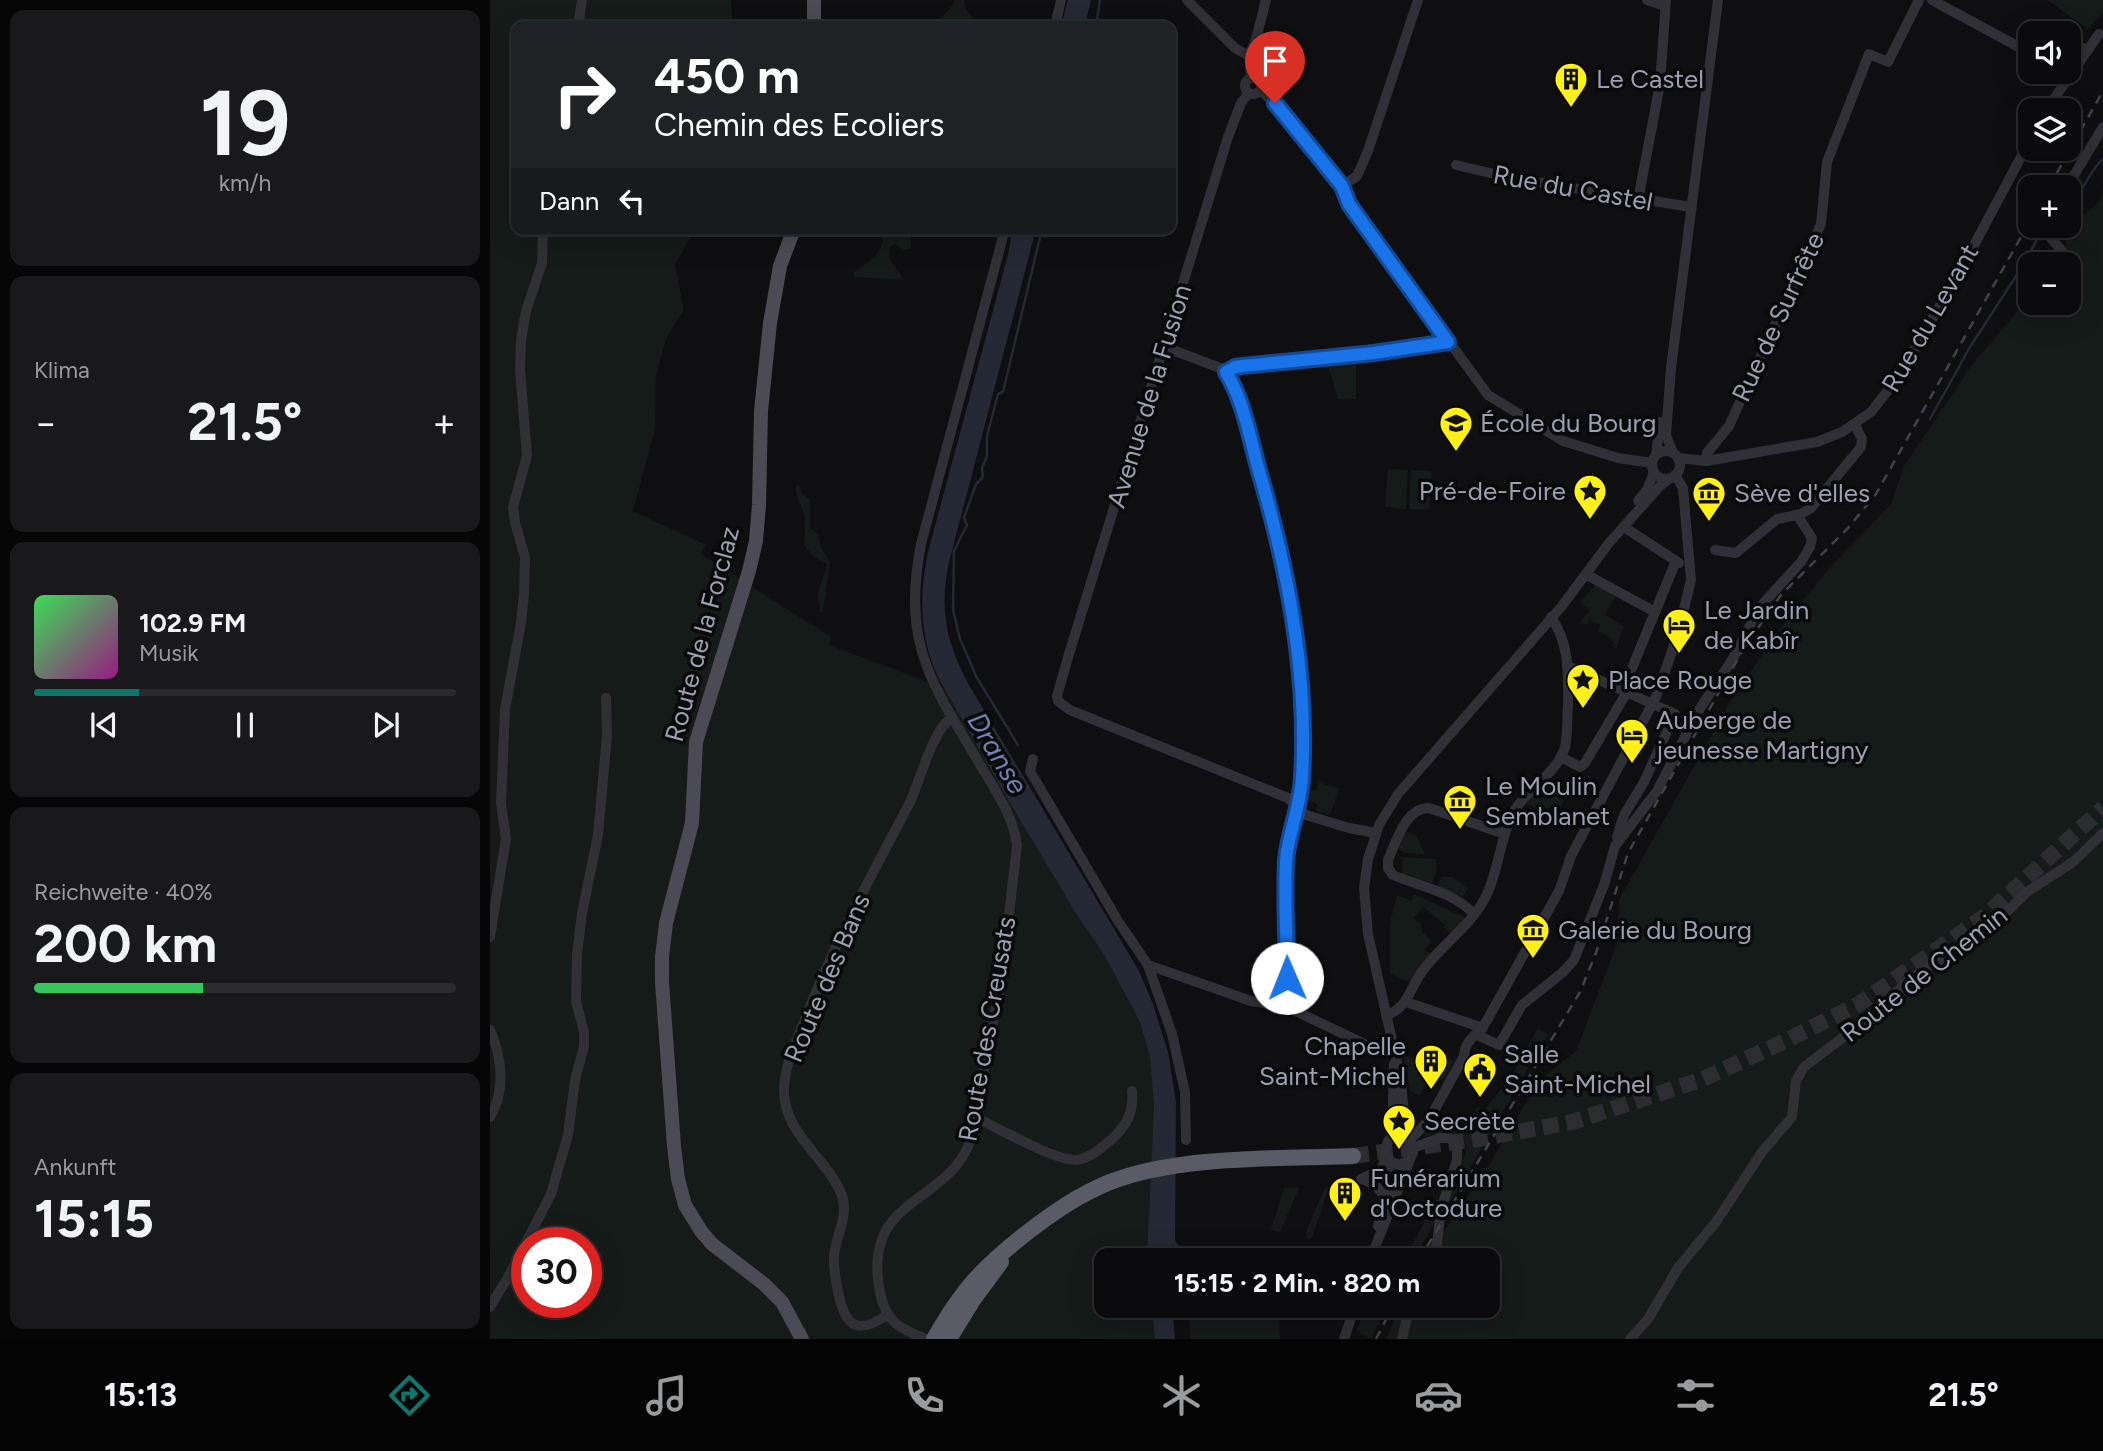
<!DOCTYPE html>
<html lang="de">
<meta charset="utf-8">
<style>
:root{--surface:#0b0b0d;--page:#19191b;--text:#f1f3f6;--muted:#9a9b9d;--line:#2b2b2e;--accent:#0f766e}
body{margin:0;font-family:Figtree,sans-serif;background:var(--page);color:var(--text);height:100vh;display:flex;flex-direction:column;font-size:26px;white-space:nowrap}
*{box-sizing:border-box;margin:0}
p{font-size:23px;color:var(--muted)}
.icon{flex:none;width:38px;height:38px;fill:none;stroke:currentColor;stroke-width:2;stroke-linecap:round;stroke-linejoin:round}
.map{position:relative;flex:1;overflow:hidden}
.side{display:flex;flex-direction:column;gap:10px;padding:10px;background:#060607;width:490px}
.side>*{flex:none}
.top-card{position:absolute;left:21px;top:21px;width:665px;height:214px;border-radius:14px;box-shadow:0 7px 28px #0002,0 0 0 2px var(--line);background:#202124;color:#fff;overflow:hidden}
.fabs{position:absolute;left:1528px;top:21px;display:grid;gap:14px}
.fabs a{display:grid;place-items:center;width:63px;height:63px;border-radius:14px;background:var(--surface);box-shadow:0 7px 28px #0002,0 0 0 2px var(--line);font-size:35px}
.speed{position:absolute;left:21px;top:1227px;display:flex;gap:14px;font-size:35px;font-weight:700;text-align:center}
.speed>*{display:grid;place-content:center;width:91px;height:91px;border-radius:50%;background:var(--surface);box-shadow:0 7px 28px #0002,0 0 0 2px var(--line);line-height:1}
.speed .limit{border:10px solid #d22;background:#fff;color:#111}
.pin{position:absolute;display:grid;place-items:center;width:60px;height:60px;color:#fff;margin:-72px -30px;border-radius:50% 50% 50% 0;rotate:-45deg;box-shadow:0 0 7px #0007}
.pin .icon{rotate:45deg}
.me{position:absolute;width:77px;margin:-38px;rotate:359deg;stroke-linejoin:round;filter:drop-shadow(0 0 5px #0008)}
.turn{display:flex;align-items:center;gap:24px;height:147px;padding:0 28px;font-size:32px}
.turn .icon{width:91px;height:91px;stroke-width:2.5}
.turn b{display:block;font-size:49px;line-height:60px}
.then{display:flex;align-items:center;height:66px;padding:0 28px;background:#0003;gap:14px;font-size:26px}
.big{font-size:52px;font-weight:700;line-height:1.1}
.side .widget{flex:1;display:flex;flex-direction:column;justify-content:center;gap:10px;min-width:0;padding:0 24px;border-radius:14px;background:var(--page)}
.side .dial{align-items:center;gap:0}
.dial b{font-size:91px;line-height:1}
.song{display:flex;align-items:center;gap:21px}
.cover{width:84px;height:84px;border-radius:10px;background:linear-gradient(135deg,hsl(130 70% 55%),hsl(310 70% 35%))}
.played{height:7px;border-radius:4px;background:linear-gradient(90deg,var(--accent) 25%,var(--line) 25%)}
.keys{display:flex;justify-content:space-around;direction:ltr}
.heat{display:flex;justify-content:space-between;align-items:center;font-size:38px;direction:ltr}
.charge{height:10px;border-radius:5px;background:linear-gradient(90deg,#34c759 40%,var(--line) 0)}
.trip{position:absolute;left:604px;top:1248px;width:406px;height:70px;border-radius:14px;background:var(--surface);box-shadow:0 7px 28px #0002,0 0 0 2px var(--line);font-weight:700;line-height:70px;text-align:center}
.tab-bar{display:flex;height:112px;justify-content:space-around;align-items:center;background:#040405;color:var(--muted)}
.tab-bar .icon{width:49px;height:49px}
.tab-bar .active{color:var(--accent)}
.tab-bar b{font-size:32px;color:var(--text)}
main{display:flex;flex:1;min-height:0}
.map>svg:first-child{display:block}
.green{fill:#151b18;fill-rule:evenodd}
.water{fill:#242935}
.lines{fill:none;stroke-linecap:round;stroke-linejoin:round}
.stream{stroke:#242935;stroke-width:2.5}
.highway-tunnel{stroke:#2c2c31;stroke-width:16;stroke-dasharray:16 8;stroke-linecap:butt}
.minor{stroke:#303036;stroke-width:10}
.major{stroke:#4c4b55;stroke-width:14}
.highway{stroke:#5b5b67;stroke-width:16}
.rail{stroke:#43424b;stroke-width:2.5;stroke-dasharray:9 7;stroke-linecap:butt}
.route-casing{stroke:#114b97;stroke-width:18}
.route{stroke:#1a73e8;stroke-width:12}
.labels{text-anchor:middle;stroke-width:7;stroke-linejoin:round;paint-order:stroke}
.poi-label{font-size:26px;fill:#9e9fb3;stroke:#0a0a0b;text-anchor:start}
.street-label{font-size:26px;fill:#9e9fb3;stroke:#0a0a0b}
.water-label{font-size:28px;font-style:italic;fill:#7082b3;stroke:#0a0a0b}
</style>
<main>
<section class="side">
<div class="widget dial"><b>19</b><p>km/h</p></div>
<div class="widget"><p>Klima</p>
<div class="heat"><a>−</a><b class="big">21.5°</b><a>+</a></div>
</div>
<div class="widget">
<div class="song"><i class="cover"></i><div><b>102.9 FM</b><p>Musik</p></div></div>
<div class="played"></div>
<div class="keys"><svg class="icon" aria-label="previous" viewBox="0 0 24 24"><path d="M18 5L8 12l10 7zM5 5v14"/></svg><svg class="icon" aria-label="pause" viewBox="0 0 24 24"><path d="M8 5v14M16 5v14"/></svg><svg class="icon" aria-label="next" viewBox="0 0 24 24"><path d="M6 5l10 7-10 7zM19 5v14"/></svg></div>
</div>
<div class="widget"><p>Reichweite · 40%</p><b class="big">200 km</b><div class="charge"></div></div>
<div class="widget"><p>Ankunft</p><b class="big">15:15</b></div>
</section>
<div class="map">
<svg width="1613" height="1339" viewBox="0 0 1613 1339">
<rect width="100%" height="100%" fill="#0f0f11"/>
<g class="green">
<path d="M0,0H241L243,26H26V229H204L185,265L194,310L176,339L166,376L165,429L143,511L216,545L211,554L341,637L339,645L473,695L648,996L666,1052L673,1260H616V1306H671L672,1339H0ZM37,1242H96V1302H37Z"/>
<path d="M465,0H474L476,9L488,26H446C451,15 461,11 465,0Z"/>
<path d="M1557,0H1613V12L1598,29Z"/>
<path d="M1613,189V1339H896L909,1306H998V1260H934L996,1170L1050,1080L1086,1051L1127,944L1129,900L1243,697L1298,618L1344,563L1401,504L1414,466L1481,366L1540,296V303H1578V264H1571C1574,255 1576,232 1580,226C1593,210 1608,213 1613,189Z"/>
<path d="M392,229H420L421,249L414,250L405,244L401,246C395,265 411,267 412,280L364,277V272C381,260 397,252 392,229Z"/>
<path d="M866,362V399H848L838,365Z"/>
<path d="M898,469L918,470L916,509L895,507Z"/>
<path d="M921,470L941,471L939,510L919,509Z"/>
<path d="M309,485L312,494L320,499V528L328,534L331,548L340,562L333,612L329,611C330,606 328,599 328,594C330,584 335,575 337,564L323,556L314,545L315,516L306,493V486Z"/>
<path d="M1107,584L1127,595L1115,615L1134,626L1126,649L1122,646L1124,642L1120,640L1121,638L1108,631L1110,625L1100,620L1097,625L1090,622L1100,610L1090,602Z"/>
<path d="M829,782L849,789L840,815L826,811L827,804L817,800L818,791L826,790Z"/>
<path d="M1053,784L1072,793L1070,797L1074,800L1063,820L1036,803Z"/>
<path d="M914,831L926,835L935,854L915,853L907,848Z"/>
<path d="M913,857L946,859L947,871L942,883L912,874Z"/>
<path d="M951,877H963L978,888L973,897L948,888Z"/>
<path d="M924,894L976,918L961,934L954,927L955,925L933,907L924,918L931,924L932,932L941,941L935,950L942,954L921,983L900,974V923L907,895L921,901Z"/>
<path d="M1048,1028L1058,1034L956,1209C958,1200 960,1190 963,1181C967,1172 972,1164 975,1155C981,1128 951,1132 935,1137L934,1134L948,1118L974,1132L988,1107L995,1109L1022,1075Z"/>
<path d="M913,1055L947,1067L954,1055L964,1061L953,1082L951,1081L953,1073L942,1071L930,1096L920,1091Z"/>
<path d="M835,1187H843L846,1192L838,1191L821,1240L817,1238L816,1232Z"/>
<path d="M794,1188H809L790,1232L781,1230Z"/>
<path d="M948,1196C949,1223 936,1236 923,1260H914Z"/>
<path d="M788,1306L790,1339H700L699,1311Z"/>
<path d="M875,1306H898L881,1339L867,1331Z"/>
</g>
<g class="water">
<path d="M578,0H601L595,26H571Z"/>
<path d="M522,229H546L459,562C449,610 456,642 479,685L649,971L663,1004L678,1052L686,1102L685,1240C692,1253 705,1252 717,1260H657L664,1105L660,1056L650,1022L615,956L584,910L526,813L449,679C429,637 429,596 438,552L519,251Z"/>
<path d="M662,1306H682L685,1339H665Z"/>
</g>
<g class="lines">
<g class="stream">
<path d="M606,26L610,0"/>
<path d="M1578,207C1593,194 1598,172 1613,159"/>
<path d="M1440,419L1480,347L1530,270L1548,238"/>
<path d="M528,745L486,676L470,639L463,610L464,551L477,525L474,518L486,484L493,477L492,468L497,456V436L508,394L513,392L552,229"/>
</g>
<path class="highway-tunnel" d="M863,1156L988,1139L1082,1122L1213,1079L1299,1039L1369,1004L1495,916L1613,808"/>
<g class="minor">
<path d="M697,0L745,48L759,56"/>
<path d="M1157,0L1175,6"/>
<path d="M1442,0L1540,53"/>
<path d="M88,26L92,0"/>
<path d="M565,26L571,0"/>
<path d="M1578,67L1593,48"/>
<circle cx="763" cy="86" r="8"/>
<path d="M761,78L759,56L766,39L776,0"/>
<path d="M770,90L785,103L801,121L852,186L859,204L998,395L1073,441L1128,458L1162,463"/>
<path d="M759,93L751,103L738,137L579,654L567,696L568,701L580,710L798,798L816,815L859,828L886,833"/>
<path d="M1561,103L1609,34"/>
<path d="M966,165L1022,178L1201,207"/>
<path d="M852,186L867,176L878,151L928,0"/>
<path d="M1577,187L1613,127"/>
<path d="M1148,200L1170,84L1176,0"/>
<path d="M1560,226V237L1572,251"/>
<path d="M675,347L730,368L736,372L742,382C784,509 816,638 812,773C812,804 797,832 796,862C795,909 801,961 795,1006"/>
<path d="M736,372L745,367L884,353L958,342"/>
<circle cx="1176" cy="465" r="14"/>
<path d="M1183,453L1176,435L1181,368L1228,0"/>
<path d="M1166,455L1170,422"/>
<path d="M1188,458L1216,461L1327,442L1352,432L1381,412L1407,379L1474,264L1540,140"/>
<path d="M1216,461L1217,453L1239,426L1331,224L1337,162L1379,54L1398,62L1429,0"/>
<path d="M1148,501L1157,490L1164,472"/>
<path d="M1134,527L1189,563"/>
<path d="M1225,550L1246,553L1287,519L1311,514L1321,508L1371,447L1372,439L1365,425"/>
<path d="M1097,575L1165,612"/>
<path d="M1078,666L1185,714L1154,782L1134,815L1127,837"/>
<path d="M1133,690L1186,561"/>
<path d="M1071,757L1090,767L1095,763L1137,692"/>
<path d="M543,759L540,771L628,921L658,965L761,1001L795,1006L883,1048L897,1053L904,1052"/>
<path d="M984,914C964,892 929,886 903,875L898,868V860C906,842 916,807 939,808L1015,834"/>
<path d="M0,937L16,839L11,803L15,709L31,623L34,594L35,558L25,522L23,507L37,456L30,369L31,340L36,311L52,263L53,229"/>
<path d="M658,965L682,1034L695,1092L696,1140"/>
<path d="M916,1002L993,1028"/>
<path d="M896,1015C916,1009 919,992 929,976C948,946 982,927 997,894C1009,869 1010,838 1023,813C1037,788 1067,774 1075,747C1078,733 1077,718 1078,704C1078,673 1080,644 1061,617"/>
<path d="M0,1030C12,1057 16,1091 0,1117"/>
<path d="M987,1035L1009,1045L1032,1005L1072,973L1084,960L1114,885L1125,846L1167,791L1209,710L1242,660L1269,608L1311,562L1320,547L1322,538L1307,515"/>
<path d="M485,1117C508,1128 561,1159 585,1160C598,1160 613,1147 622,1139C637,1125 644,1112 642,1091"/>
<path d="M902,1138L904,1064"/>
<path d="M917,1139L910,1075L878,934L874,888L878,859L889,825L908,794L1072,606L1119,543L1170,486L1180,478"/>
<path d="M919,1141L939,1120L974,1056C975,1039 988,1035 996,1022L1069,891L1081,856L1166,697L1188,634L1201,580L1193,488L1185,475"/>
<path d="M923,1148L950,1138H959L964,1140L967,1149V1160L951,1209L947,1243L941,1260"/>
<path d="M871,1179L890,1170L897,1158"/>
<path d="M871,1179C882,1182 890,1187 895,1198"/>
<path d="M888,1226L900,1184L899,1161"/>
<path d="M880,1260L923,1152C922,1138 910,1133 898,1141L895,1152L899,1161L909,1165L919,1161"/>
<path d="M0,1307L17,1279L61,1194L78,1135L85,1080L94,1046V1032L86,1002L87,954L92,913L108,835L117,735L116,698"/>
<path d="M397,1315C367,1336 355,1326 348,1292C346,1280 343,1268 344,1255C346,1234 360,1215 351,1193C335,1156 292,1132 294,1088C295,1063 307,1040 316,1017C344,943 383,873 420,802C430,781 443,728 462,718"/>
<path d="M436,1339C407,1328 394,1320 389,1287C374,1197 456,1205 480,1142L512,976L527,845C523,816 507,793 492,768C443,684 411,647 431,544L515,229"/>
<path d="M854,1339L865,1306"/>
<path d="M912,1339L920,1306"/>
<path d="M1140,1339L1158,1319L1188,1268L1226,1222L1272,1152L1302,1117L1306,1081L1314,1067L1377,1019L1424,976L1494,934L1537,892L1583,862L1613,833"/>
</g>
<g class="major">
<path d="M324,0V26"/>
<path d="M304,229L290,266L280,323L271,411L269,505L266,541L259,571L206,742L202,823L176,923L172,957V982L184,1146L188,1179L195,1205L211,1231L222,1244L274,1284L292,1302L312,1339"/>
</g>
<g class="highway">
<path d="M444,1339C472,1290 490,1270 534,1235C561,1214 588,1195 620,1182C690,1155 788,1159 863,1156"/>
<path d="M459,1339L483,1300L511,1262"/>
</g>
<g class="rail">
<path d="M1559,187L1613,91"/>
<path d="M929,1260L1090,992L1106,953L1138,853L1254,648L1291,595L1358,528L1386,494L1540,221"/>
<path d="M886,1339L903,1306"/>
</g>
</g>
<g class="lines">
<defs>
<path id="route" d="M785,103L852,186L859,204L958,342L884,353L752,366L745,367L736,372C755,403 761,444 771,478C799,574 818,677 812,777C811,806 798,833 796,861C794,900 797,939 797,978"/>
</defs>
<use href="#route" class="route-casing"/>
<use href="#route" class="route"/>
</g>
<defs>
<symbol id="building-pin" viewBox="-11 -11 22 30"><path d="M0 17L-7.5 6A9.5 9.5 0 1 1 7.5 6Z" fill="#fff018" stroke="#0a0a0b"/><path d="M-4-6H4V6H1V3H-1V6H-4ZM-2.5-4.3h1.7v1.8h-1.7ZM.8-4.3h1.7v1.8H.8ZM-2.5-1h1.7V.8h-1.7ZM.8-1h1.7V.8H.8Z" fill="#111"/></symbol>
<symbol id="school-pin" viewBox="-11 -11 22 30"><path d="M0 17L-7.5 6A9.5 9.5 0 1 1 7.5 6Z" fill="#fff018" stroke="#0a0a0b"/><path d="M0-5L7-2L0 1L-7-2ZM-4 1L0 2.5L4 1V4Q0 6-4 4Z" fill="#111"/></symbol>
<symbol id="sight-pin" viewBox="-11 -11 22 30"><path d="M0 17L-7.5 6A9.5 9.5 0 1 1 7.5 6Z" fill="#fff018" stroke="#0a0a0b"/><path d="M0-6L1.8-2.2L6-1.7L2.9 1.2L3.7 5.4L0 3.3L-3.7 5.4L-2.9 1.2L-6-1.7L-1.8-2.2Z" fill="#111"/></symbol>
<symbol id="museum-pin" viewBox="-11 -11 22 30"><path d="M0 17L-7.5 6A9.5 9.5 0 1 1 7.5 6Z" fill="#fff018" stroke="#0a0a0b"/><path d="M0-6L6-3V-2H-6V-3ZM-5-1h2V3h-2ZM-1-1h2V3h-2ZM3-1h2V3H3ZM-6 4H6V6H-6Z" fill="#111"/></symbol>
<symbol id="hotel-pin" viewBox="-11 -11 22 30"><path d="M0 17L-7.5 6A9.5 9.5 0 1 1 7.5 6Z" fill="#fff018" stroke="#0a0a0b"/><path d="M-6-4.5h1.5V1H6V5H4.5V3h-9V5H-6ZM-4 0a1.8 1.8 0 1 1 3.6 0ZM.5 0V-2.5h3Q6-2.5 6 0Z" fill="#111"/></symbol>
<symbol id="civic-pin" viewBox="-11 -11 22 30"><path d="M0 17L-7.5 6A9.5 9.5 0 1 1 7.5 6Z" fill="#fff018" stroke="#0a0a0b"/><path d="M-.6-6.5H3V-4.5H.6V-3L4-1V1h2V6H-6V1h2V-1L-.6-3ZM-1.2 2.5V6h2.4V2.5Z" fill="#111"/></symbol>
</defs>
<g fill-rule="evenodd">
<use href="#building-pin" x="1062" y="60" width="38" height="52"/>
<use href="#school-pin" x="947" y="404" width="38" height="52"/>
<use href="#sight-pin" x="1081" y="472" width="38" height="52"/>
<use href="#museum-pin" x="1200" y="474" width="38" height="52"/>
<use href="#hotel-pin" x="1170" y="606" width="38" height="52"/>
<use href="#sight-pin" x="1074" y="661" width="38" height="52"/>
<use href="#hotel-pin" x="1123" y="716" width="38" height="52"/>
<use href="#museum-pin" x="951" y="782" width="38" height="52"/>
<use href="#museum-pin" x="1024" y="911" width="38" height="52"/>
<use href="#building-pin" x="922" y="1042" width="38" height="52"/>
<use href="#civic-pin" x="971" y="1050" width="38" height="52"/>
<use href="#sight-pin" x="890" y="1102" width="38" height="52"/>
<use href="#building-pin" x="836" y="1174" width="38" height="52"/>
</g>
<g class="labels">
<g class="poi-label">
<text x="1106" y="88">Le Castel</text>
<text x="990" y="432">École du Bourg</text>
<text x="1076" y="500" text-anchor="end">Pré-de-Foire</text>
<text x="1244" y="502">Sève d'elles</text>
<text x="1214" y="619">Le Jardin<tspan x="1214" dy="30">de Kabîr</tspan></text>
<text x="1118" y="689">Place Rouge</text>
<text x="1166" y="729">Auberge de<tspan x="1166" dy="30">jeunesse Martigny</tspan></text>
<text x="995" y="795">Le Moulin<tspan x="995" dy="30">Semblanet</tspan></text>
<text x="1068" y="939">Galerie du Bourg</text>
<text x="916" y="1055" text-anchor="end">Chapelle<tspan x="916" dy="30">Saint-Michel</tspan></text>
<text x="1014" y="1063">Salle<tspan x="1014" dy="30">Saint-Michel</tspan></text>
<text x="934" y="1130">Secrète</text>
<text x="880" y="1187">Funérarium<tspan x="880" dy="30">d'Octodure</tspan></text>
</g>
<g class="street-label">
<text transform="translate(1083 188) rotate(10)" y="9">Rue du Castel</text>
<text transform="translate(1288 317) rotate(-65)" y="9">Rue de Surfrête</text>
<text transform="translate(1440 318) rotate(-60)" y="9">Rue du Levant</text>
<text transform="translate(659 396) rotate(-73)" y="9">Avenue de la Fusion</text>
<text transform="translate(212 634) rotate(-75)" y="9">Route de la Forclaz</text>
<text transform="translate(1434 974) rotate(-38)" y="9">Route de Chemin</text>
<text transform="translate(337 978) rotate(-67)" y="9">Route des Bans</text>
<text transform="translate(497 1029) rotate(-80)" y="9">Route des Creusats</text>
</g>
<g class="water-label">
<text transform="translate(508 753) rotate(59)" y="10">Dranse</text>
</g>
</g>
</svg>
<div class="fabs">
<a><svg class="icon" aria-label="sound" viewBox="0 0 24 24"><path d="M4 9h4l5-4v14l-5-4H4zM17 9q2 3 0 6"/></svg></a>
<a><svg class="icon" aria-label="layers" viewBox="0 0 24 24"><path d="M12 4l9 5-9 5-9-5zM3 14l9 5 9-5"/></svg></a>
<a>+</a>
<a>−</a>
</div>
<div class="speed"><div class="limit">30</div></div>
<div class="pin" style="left:785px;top:103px;background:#d93025"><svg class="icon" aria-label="arrive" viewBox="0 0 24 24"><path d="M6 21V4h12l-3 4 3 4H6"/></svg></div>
<svg class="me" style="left:797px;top:978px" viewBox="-20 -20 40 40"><circle r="19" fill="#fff"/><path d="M0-13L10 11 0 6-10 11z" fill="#1a73e8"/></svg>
<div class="trip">15:15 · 2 Min. · 820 m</div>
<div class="top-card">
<div class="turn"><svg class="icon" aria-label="right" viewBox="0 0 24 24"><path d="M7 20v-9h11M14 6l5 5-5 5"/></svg><div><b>450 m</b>Chemin des Ecoliers</div></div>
<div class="then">Dann<svg class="icon" aria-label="left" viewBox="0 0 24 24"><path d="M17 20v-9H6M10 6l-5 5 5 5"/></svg></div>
</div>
</div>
</main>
<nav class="tab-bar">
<b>15:13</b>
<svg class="icon active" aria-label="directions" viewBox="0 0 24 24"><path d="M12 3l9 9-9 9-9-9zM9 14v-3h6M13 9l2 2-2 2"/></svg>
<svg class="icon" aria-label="music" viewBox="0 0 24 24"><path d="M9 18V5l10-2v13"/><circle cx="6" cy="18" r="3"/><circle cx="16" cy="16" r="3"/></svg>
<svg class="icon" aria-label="phone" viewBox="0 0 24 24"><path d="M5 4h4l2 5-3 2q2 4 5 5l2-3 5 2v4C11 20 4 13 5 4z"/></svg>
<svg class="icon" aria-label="climate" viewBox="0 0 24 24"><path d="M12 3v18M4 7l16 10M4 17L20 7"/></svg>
<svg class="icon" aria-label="car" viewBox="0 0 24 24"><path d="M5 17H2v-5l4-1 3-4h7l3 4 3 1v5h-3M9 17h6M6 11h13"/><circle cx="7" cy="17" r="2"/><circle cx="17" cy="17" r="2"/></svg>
<svg class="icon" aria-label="filters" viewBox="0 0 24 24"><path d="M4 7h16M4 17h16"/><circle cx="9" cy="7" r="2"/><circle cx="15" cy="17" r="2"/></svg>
<b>21.5°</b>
</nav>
